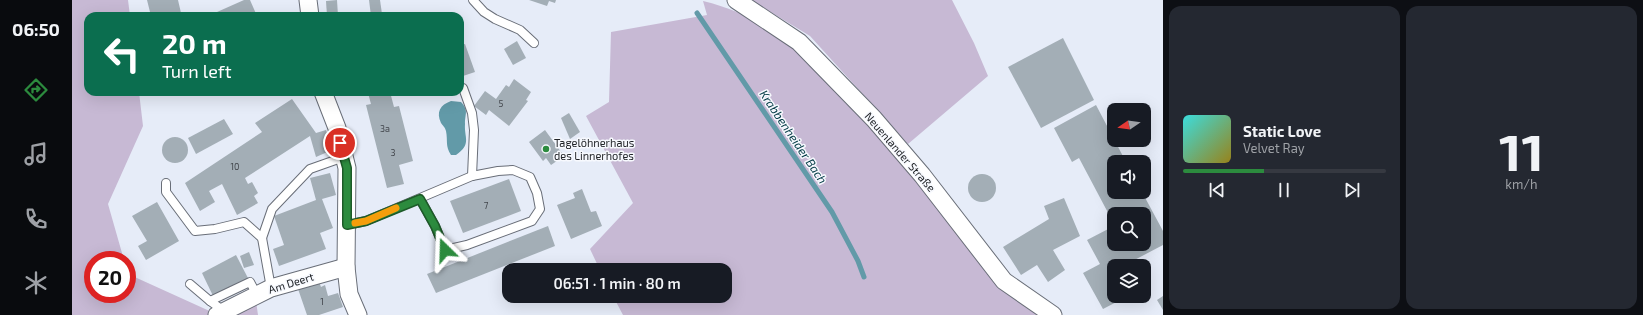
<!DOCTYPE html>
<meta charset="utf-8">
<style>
:root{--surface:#171b24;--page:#242831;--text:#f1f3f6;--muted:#9ea1a6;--line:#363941;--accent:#2c8b3e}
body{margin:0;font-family:"Exo 2",sans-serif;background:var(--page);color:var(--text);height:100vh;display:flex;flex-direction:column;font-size:15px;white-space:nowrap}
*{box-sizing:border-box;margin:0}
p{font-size:13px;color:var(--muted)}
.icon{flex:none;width:22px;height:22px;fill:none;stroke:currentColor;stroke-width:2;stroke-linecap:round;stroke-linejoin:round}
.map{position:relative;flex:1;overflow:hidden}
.panel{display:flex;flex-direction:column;gap:6px;padding:6px;background:#0d0f14;width:480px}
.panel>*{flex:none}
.hud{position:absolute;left:12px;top:12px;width:380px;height:84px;border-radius:12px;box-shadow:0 4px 16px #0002;background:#0b6e4f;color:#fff;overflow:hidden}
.needle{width:26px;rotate:257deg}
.fabs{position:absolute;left:1035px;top:103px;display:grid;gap:8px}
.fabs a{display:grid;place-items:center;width:44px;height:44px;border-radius:8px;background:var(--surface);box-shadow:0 4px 16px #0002;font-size:20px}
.speed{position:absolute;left:12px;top:251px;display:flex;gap:8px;font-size:20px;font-weight:700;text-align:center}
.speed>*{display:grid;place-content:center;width:52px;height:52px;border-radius:50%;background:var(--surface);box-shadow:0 4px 16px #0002;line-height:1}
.speed .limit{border:6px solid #d22;background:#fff;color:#111}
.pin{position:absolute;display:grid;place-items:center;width:34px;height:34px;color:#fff;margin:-17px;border:2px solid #fff;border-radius:50%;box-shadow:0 1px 4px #0007}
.me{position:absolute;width:44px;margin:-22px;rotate:338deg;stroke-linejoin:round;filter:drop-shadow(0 0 3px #0008)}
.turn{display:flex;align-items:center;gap:14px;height:84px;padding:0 12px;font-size:18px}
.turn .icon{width:52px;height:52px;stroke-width:2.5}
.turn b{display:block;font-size:28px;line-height:34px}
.panel .card{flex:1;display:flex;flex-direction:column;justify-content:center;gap:6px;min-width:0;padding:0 14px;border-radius:12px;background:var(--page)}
.panel .dial{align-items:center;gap:0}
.dial b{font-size:52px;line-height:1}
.song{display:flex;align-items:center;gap:12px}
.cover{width:48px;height:48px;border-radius:6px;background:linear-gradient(135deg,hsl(180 70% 55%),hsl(50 70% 35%))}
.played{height:4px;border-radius:2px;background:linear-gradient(90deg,var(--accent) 40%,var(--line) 40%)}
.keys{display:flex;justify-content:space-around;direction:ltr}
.panel .tiles{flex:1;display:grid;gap:6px;grid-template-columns:repeat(2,1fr)}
.trip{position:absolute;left:430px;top:263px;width:230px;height:40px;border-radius:12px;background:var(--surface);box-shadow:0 4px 16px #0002;font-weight:600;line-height:40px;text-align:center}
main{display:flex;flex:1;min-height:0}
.dock{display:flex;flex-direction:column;width:72px;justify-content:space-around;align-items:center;background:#090b0e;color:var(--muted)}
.dock .icon{width:28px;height:28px}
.dock .on{color:var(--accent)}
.dock b{font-size:18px;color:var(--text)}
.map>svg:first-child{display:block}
.green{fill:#c7b9d4}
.water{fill:#629aa8}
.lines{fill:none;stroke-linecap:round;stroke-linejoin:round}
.stream{stroke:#629aa8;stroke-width:5}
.building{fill:#a3aeb6}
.service-casing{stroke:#696e78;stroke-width:10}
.minor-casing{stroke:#696e78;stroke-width:19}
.service{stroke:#fff;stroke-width:8}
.minor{stroke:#fff;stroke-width:17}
.route-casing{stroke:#1d5a28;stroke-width:10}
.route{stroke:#2c8b3e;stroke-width:7}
.slow{stroke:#f59e0b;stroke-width:7}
.poi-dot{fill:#2c8b3e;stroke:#f7f9fe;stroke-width:1.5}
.labels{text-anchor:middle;stroke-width:3;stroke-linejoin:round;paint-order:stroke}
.number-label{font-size:9px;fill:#42464c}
.poi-label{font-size:11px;fill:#212428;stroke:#f7f9fe;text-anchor:start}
.street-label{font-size:11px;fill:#212428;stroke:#f7f9fe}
.water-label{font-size:12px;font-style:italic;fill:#013944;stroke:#f7f9fe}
</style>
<main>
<nav class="dock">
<b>06:50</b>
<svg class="icon on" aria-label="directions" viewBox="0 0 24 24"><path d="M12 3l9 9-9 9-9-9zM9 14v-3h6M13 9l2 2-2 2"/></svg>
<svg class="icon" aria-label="music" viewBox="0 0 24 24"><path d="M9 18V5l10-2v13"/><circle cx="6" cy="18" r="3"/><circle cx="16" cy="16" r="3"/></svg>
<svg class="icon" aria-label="phone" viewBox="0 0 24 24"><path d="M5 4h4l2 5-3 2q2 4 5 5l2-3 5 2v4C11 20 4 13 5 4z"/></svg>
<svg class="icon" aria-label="climate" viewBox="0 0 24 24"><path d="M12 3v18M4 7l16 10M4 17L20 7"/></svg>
</nav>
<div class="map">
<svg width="1091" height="315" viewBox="0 0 1091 315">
<rect width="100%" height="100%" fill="#e6ecf8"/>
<g class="green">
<path d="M0,0H56L58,16H16V92H67L71,126L36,204L52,260H21V294H55V272L56,274L142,313L138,315H0Z"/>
<path d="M679,0H880L902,43L916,76L836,144L738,36Z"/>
<path d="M631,1C684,14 712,37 751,73L969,315H828L831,302L828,315H551L541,296H653V270H528L518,249L561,203L514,116L537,102L539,32L635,15Z"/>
<path d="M184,301L186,315H150Z"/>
</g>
<path class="water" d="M379,101L389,102C397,111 393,113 393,124C392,138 400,144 384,155H379C373,146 376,141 374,131C373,127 371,126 369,123C364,112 368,105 379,101Z"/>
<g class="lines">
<path class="stream" d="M625,13L760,212L786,261L792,277"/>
</g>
<g class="building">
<path d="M75,0H106L109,13H113L114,16H79Z"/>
<path d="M172,0H178L185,16H136Z"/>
<path d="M265,0L266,16H255L254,1Z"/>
<path d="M297,0H308L310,14L299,16Z"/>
<path d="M457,0H484L483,3L477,1L475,6Z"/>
<path d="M991,38L1022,100L969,128L936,67Z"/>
<path d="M445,41L454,58L441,65L432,49Z"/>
<path d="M393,44L403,72L388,77V45Z"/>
<path d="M442,79L459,92L454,100L456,101L437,126L417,110L414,115L402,106L413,91L424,99L434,85L437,87Z"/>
<path d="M301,92H318L322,107L327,106L341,161L327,165L332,184L315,188L294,105L299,104L296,93Z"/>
<path d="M220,99L244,133L254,130L260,150L244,157L238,136L173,178L176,184L180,182L186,193L182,196L186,203L165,215L150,184L137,191L143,202L128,211L113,183L190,132L183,123Z"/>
<path d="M1024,105L1054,162H1042V192H1070L1091,231V245L1051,266H1042V296H1056L1031,309L1011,273L1028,264L1015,240L1042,226V244H1072V214H1042V224L1007,158L1000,162L982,128Z"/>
<path d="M497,113L508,132L498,139L489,118Z"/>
<path d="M152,119L161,134L124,154L116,138Z"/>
<path d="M473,130L492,156L479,165L474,158L471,161L457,142Z"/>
<circle cx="103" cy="150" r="13"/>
<path d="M258,173L264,195L250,199L261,228L248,233L254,249L207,266L201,249L212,245L202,216L244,200L238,178Z"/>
<circle cx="910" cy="188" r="14"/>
<path d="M437,179L449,211L391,233L378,201Z"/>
<path d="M510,189L519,212L524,211L530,226L499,239L485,205L503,198L501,193Z"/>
<path d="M992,198L1008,236L981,250L993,270L976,282L965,265L949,275L931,247L977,219L972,206Z"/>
<path d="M85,202L107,241L74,260L66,246L75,241L60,216Z"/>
<path d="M476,226L483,246L364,293L355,274Z"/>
<path d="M177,252L182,265L172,268L168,256Z"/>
<path d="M164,255L177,280L142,298L130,273Z"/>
<path d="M246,279L249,287L253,285L256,296L266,293L271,307L247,315H235L225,286Z"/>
<path d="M1091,296V310L1085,300Z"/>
</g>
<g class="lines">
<defs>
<g id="service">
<path d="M401,0L412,12L423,19L448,30L462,43"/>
<path d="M391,88L400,113L402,130L400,176"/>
<path d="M94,183V192L123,231L143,229L172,222L190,238L199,288"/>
<path d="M275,225L294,221L400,176L426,171L441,170L458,177L465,193L468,209L460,221L395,245L373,250L363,226L348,199"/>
<path d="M190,238L200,209L238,169L272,157"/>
<path d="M118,284L138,301"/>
<path d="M152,311L138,301L178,282L185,295"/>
</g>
<g id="minor">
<path d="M236,0L238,16"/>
<path d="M664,0L727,42L802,119L850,175L932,281L981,315"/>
<path d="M251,92L265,128L275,168L274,267L277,294L286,315"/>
<path d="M145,315L199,288L274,267"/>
</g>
</defs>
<use href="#service" class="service-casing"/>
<use href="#minor" class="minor-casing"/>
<use href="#service" class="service"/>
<use href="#minor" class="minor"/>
</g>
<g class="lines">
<defs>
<path id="route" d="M268,143L275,168V225L294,221L348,199L363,226L373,250"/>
</defs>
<use href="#route" class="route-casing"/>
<use href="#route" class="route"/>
<path class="slow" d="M283,223L294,221L324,208"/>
</g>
<circle class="poi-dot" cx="474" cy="149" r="4"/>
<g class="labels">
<g class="number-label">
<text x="429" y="107">5</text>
<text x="313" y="132">3a</text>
<text x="321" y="156">3</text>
<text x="163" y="170">10</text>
<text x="414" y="209">7</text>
<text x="250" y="305">1</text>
</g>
<g class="poi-label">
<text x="482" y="147">Tagelöhnerhaus<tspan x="482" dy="13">des Linnerhofes</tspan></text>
</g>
<g class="street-label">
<text transform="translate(828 152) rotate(49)" y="4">Neuenlander Straße</text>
<text transform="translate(219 283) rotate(-17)" y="4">Am Deert</text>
</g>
<g class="water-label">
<text transform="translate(721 137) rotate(56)" y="4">Krabbenheider Bach</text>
</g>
</g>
</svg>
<div class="fabs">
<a><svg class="needle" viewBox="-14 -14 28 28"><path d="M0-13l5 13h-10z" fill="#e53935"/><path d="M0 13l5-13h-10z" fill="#9ea1a6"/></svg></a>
<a><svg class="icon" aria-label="sound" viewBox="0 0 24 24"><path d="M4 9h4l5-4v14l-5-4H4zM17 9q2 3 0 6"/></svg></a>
<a><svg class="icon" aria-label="search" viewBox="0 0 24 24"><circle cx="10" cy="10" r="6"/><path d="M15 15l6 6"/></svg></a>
<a><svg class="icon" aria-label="layers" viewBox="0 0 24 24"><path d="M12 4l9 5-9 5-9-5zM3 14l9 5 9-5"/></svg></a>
</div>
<div class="speed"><div class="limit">20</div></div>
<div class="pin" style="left:268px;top:143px;background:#d93025"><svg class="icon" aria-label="arrive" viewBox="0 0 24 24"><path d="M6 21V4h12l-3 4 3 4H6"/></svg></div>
<svg class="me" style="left:373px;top:250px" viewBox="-20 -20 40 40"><path d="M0-17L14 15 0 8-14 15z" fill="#2c8b3e" stroke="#fff" stroke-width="4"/></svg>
<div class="trip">06:51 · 1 min · 80 m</div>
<div class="hud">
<div class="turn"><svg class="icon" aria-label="left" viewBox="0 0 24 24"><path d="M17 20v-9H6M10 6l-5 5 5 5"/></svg><div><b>20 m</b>Turn left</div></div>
</div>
</div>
<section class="panel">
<div class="tiles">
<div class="card">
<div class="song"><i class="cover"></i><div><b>Static Love</b><p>Velvet Ray</p></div></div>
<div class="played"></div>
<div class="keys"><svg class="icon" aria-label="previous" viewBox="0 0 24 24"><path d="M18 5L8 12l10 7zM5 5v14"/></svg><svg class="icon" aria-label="pause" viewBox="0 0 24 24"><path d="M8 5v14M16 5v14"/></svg><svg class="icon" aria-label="next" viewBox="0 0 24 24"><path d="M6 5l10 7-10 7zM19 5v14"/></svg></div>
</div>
<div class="card dial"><b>11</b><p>km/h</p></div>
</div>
</section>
</main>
